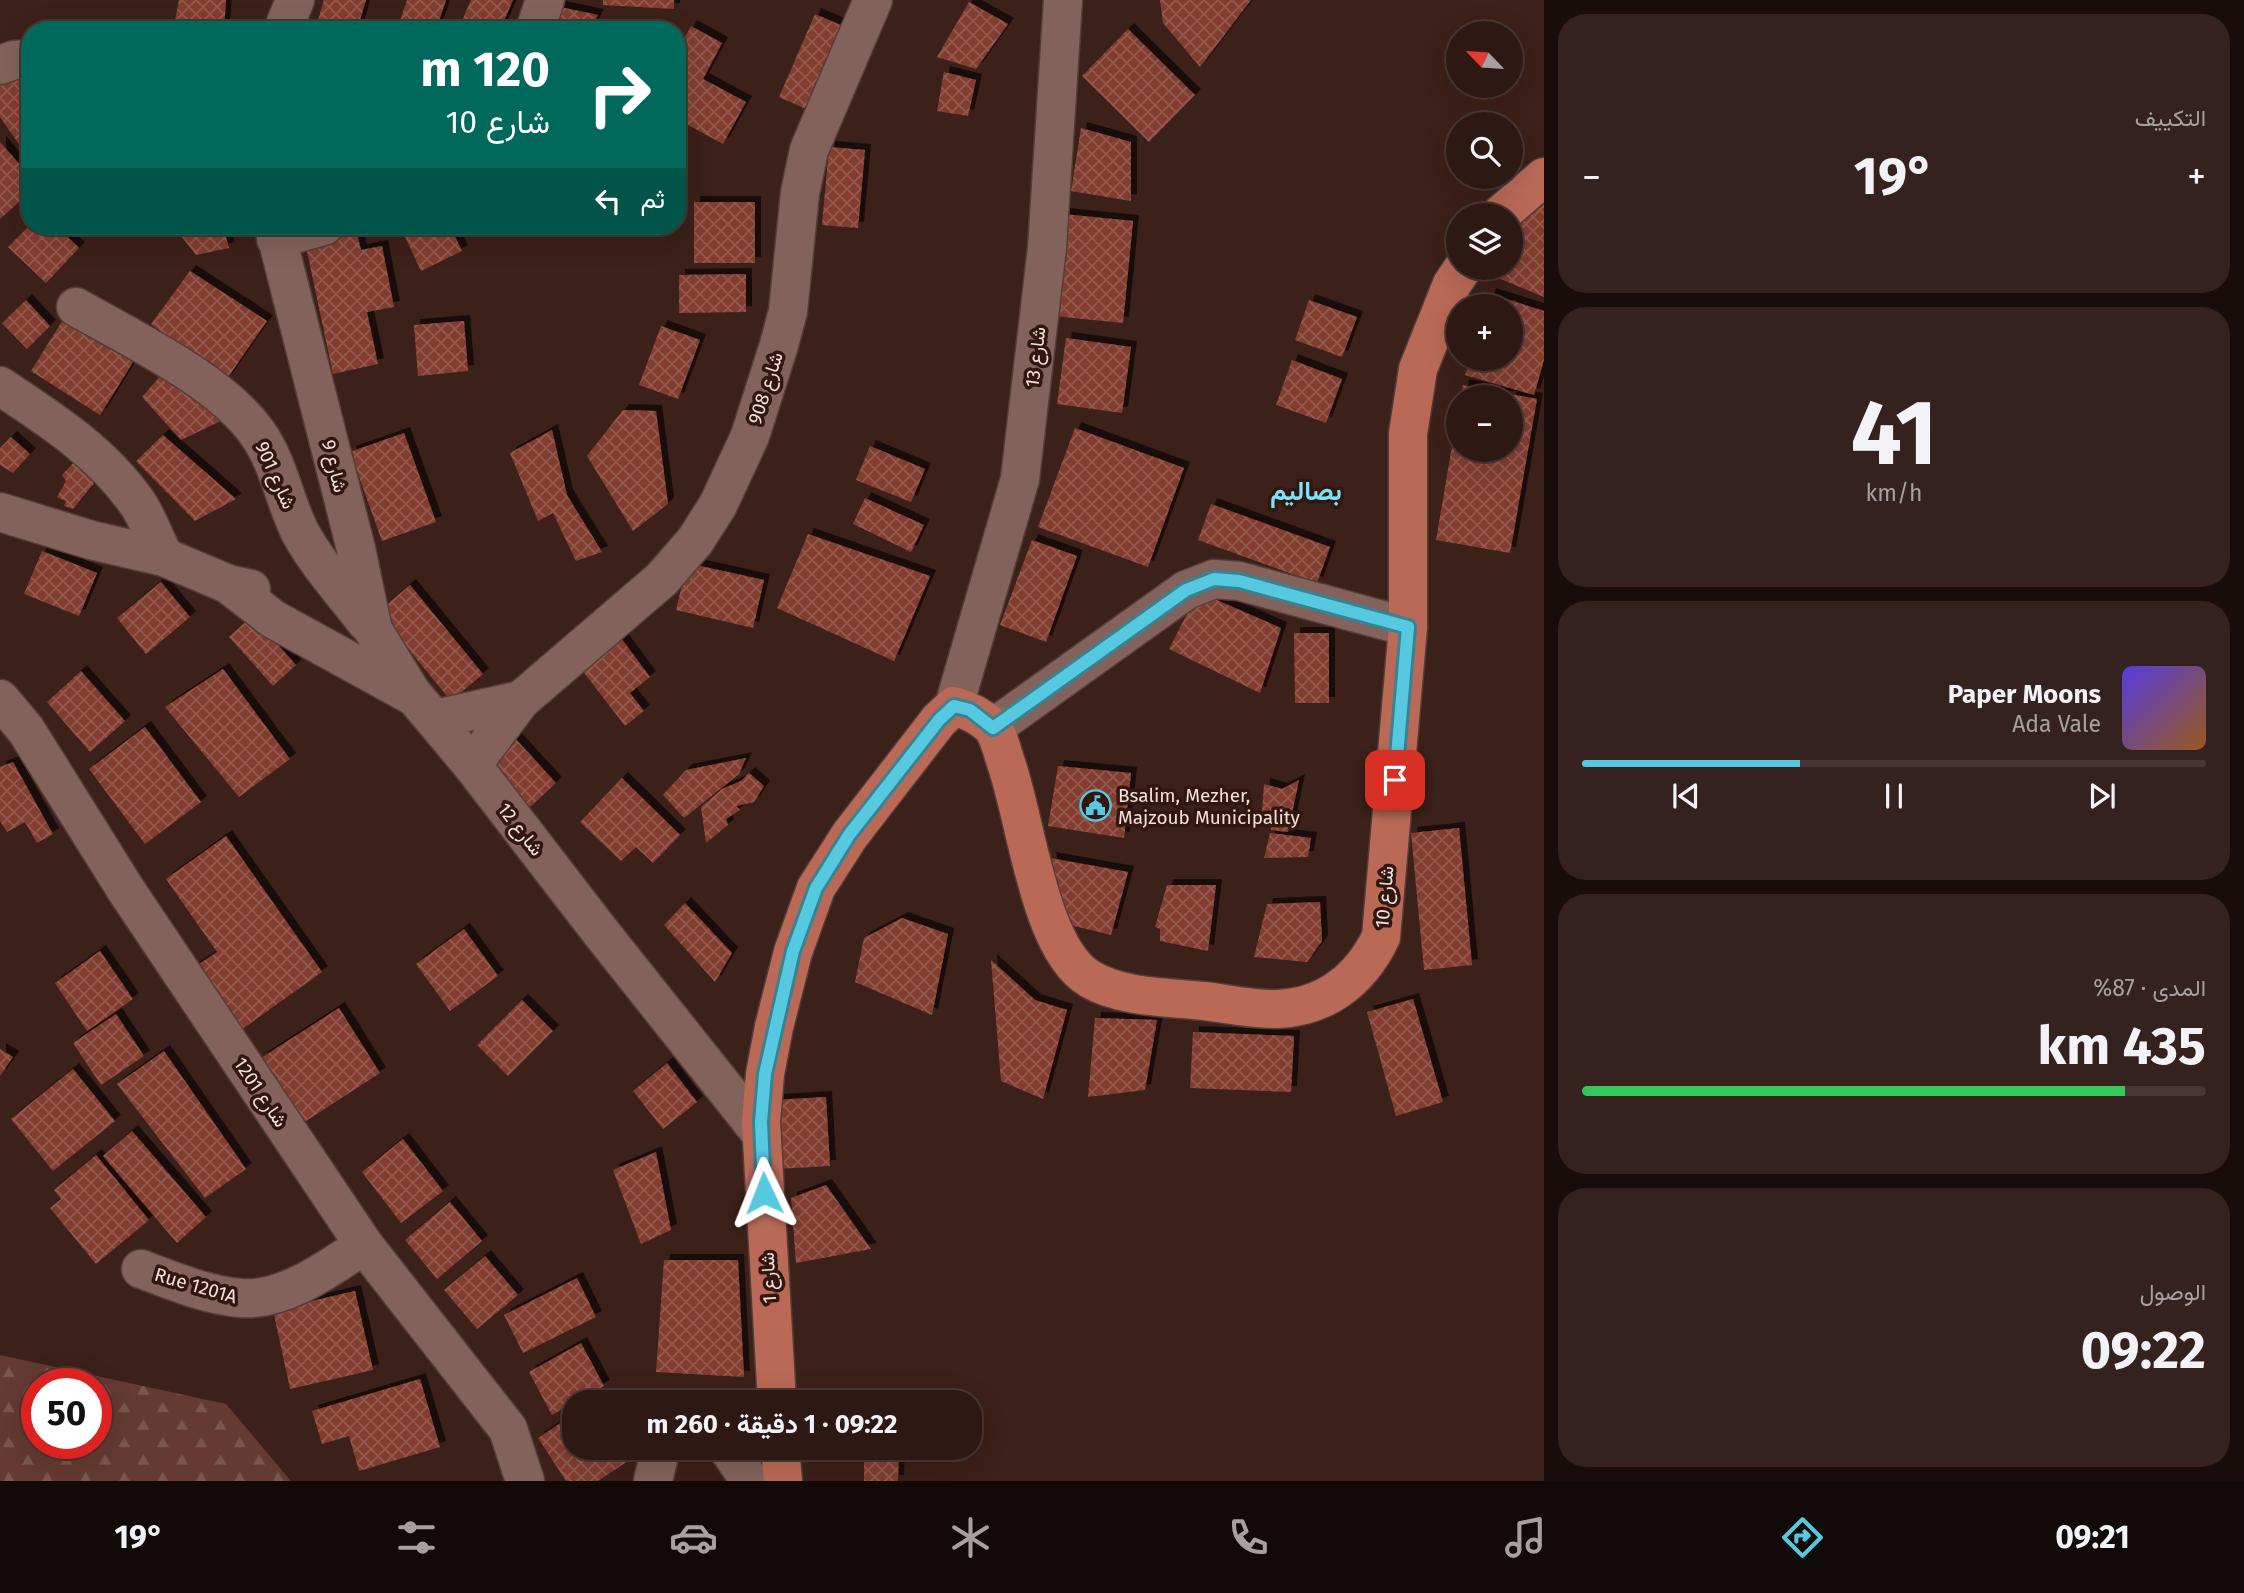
<!DOCTYPE html>
<html lang="ar">
<meta charset="utf-8">
<style>
:root{--surface:#2d1814;--page:#35211d;--text:#f1f3f6;--muted:#a7a0a0;--line:#483734;--accent:#56c9e1}
body{margin:0;font-family:"Fira Sans",Vazirmatn,sans-serif;background:var(--page);color:var(--text);direction:rtl;height:100vh;display:flex;flex-direction:column;font-size:26px;white-space:nowrap}
*{box-sizing:border-box;margin:0}
p{font-size:23px;color:var(--muted)}
.icon{flex:none;width:38px;height:38px;fill:none;stroke:currentColor;stroke-width:2;stroke-linecap:round;stroke-linejoin:round}
.map{position:relative;flex:1;overflow:hidden;direction:ltr}
.sheet{display:flex;flex-direction:column;gap:14px;padding:14px;background:#190d0b;width:700px}
.sheet>*{flex:none}
.top-card{position:absolute;left:21px;top:21px;width:665px;height:214px;border-radius:28px;box-shadow:0 7px 28px #0002,0 0 0 2px var(--line);direction:rtl;background:#00695c;color:#fff;overflow:hidden}
.needle{width:46px;rotate:295deg}
.tools{position:absolute;left:1446px;top:21px;display:grid;gap:14px}
.tools a{display:grid;place-items:center;width:77px;height:77px;border-radius:50%;background:var(--surface);box-shadow:0 7px 28px #0002,0 0 0 2px var(--line);font-size:35px}
.speed{position:absolute;left:21px;top:1368px;display:flex;gap:14px;font-size:35px;font-weight:700;text-align:center}
.speed>*{display:grid;place-content:center;width:91px;height:91px;border-radius:50%;background:var(--surface);box-shadow:0 7px 28px #0002,0 0 0 2px var(--line);line-height:1}
.speed .limit{border:10px solid #d22;background:#fff;color:#111}
.pin{position:absolute;display:grid;place-items:center;width:60px;height:60px;color:#fff;margin:-30px;border-radius:14px;box-shadow:0 4px 10px #0006}
.me{position:absolute;width:77px;margin:-38px;rotate:358deg;stroke-linejoin:round;filter:drop-shadow(0 0 5px #0008)}
.turn{display:flex;align-items:center;gap:24px;height:147px;padding:0 21px;font-size:32px}
.turn .icon{width:91px;height:91px;stroke-width:2.5}
.turn b{display:block;font-size:49px;line-height:60px}
.then{display:flex;align-items:center;height:66px;padding:0 21px;background:#0003;gap:14px;font-size:26px}
.big{font-size:52px;font-weight:700;line-height:1.1}
.sheet .card{flex:1;display:flex;flex-direction:column;justify-content:center;gap:10px;min-width:0;padding:0 24px;border-radius:28px;background:var(--page)}
.sheet .dial{align-items:center;gap:0}
.dial b{font-size:91px;line-height:1}
.song{display:flex;align-items:center;gap:21px}
.cover{width:84px;height:84px;border-radius:10px;background:linear-gradient(135deg,hsl(250 70% 55%),hsl(30 70% 35%))}
.played{height:7px;border-radius:4px;background:linear-gradient(90deg,var(--accent) 35%,var(--line) 35%)}
.keys{display:flex;justify-content:space-around;direction:ltr}
.heat{display:flex;justify-content:space-between;align-items:center;font-size:38px;direction:ltr}
.charge{height:10px;border-radius:5px;background:linear-gradient(90deg,#34c759 87%,var(--line) 0)}
.trip{position:absolute;left:562px;top:1390px;width:420px;height:70px;border-radius:28px;background:var(--surface);box-shadow:0 7px 28px #0002,0 0 0 2px var(--line);font-weight:700;line-height:70px;text-align:center;direction:rtl}
.menu{display:flex;height:112px;justify-content:space-around;align-items:center;background:#120a08;color:var(--muted)}
.menu .icon{width:49px;height:49px}
.menu .active{color:var(--accent)}
.menu b{font-size:32px;color:var(--text)}
main{display:flex;flex:1;min-height:0}
.map>svg:first-child{display:block}
.forest{fill:url(#forest-firs);fill-rule:evenodd}
.building{fill:url(#building-cross-hatch);filter:url(#shadow)}
.lines{fill:none;stroke-linecap:round;stroke-linejoin:round}
.minor-casing{stroke:#543d38;stroke-width:41}
.major-casing{stroke:#543d38;stroke-width:41}
.minor{stroke:#83625b;stroke-width:38}
.major{stroke:#ba6957;stroke-width:38}
.route-casing{stroke:#388392;stroke-width:18}
.route{stroke:#56c9e1;stroke-width:12}
.labels{text-anchor:middle;stroke-width:7;stroke-linejoin:round;paint-order:stroke}
.street-label{font-size:19px;fill:#f4e0db;stroke:#321711}
.poi-label{font-size:19px;fill:#f4e0db;stroke:#321711;text-anchor:start}
.district-label{font-size:26px;font-weight:bold;fill:#7be2f7;stroke:#321711}
</style>
<main>
<section class="sheet">
<div class="card"><p>التكييف</p>
<div class="heat"><a>−</a><b class="big">19°</b><a>+</a></div>
</div>
<div class="card dial"><b>41</b><p>km/h</p></div>
<div class="card">
<div class="song"><i class="cover"></i><div><b>Paper Moons</b><p>Ada Vale</p></div></div>
<div class="played"></div>
<div class="keys"><svg class="icon" aria-label="previous" viewBox="0 0 24 24"><path d="M18 5L8 12l10 7zM5 5v14"/></svg><svg class="icon" aria-label="pause" viewBox="0 0 24 24"><path d="M8 5v14M16 5v14"/></svg><svg class="icon" aria-label="next" viewBox="0 0 24 24"><path d="M6 5l10 7-10 7zM19 5v14"/></svg></div>
</div>
<div class="card"><p>المدى · 87%</p><b class="big">435 km</b><div class="charge"></div></div>
<div class="card"><p>الوصول</p><b class="big">09:22</b></div>
</section>
<div class="map">
<svg width="1544" height="1481" viewBox="0 0 1544 1481">
<defs>
<pattern id="forest-firs" width="22" height="20" patternUnits="userSpaceOnUse" patternTransform="scale(1.75)"><rect width="22" height="20" fill="#643a31"/><path d="M5 1l3.5 6h-7zM16 11l3.5 6h-7z" fill="#7b564e"/></pattern>
<pattern id="building-cross-hatch" width="8" height="8" patternUnits="userSpaceOnUse" patternTransform="scale(1.75)"><rect width="8" height="8" fill="#823d2f"/><path d="M0 0l8 8M0 8l8-8" fill="none" stroke="#94594d"/></pattern>
<filter id="shadow"><feDropShadow dx="6" dy="-6" stdDeviation="0" flood-color="#0009"/></filter>
</defs>
<rect width="100%" height="100%" fill="#3c201a"/>
<path class="forest" d="M0,1355L226,1404L291,1481H0ZM96,1384V1444H37V1384Z"/>
<g class="building">
<path d="M179,0H226L224,30H173Z"/>
<path d="M324,0H366L357,30H315Z"/>
<path d="M407,0H446L436,30H397Z"/>
<path d="M471,0H513L500,30H458Z"/>
<path d="M603,0H674V9L603,5Z"/>
<path d="M1160,0H1251L1200,67L1163,23Z"/>
<path d="M969,2L1008,24L976,69L937,57Z"/>
<path d="M560,7L598,15L590,30H550Z"/>
<path d="M815,14L843,26L806,109L779,97Z"/>
<path d="M691,26L722,43L703,79L746,102L723,144L677,119V52Z"/>
<path d="M1128,29L1195,95L1149,142L1082,76Z"/>
<path d="M12,71L30,97V160L0,117V80Z"/>
<path d="M944,72L976,80L968,116L937,111Z"/>
<path d="M1081,128L1131,142V201L1071,191Z"/>
<path d="M0,142L30,176V192L0,219Z"/>
<path d="M829,147L865,150L858,228L822,225Z"/>
<path d="M1533,194L1544,198V297L1498,278L1503,268H1510V249Z"/>
<rect x="694" y="202" width="61" height="61"/>
<path d="M1063,214L1133,221L1123,323L1053,316Z"/>
<path d="M29,226H56L79,248L46,283L8,247Z"/>
<path d="M173,226H223L229,248L196,255Z"/>
<path d="M400,226H450L462,251L421,271Z"/>
<path d="M356,230L361,250L382,246L394,307L367,312L378,364L333,374L305,242Z"/>
<path d="M190,271L267,321L226,380L151,324Z"/>
<path d="M746,274V312L679,313V275Z"/>
<path d="M1490,294L1544,311V360L1534,395L1465,375L1470,359H1510V306H1486Z"/>
<path d="M26,300L50,326L27,349L2,323Z"/>
<path d="M1309,300L1357,317L1342,357L1295,340Z"/>
<path d="M66,315L135,359L100,415L31,371Z"/>
<path d="M464,321L468,371L418,376L414,325Z"/>
<path d="M661,326L700,340L678,399L639,385Z"/>
<path d="M1066,338L1131,347L1122,413L1057,404Z"/>
<path d="M1292,360L1342,379L1326,423L1276,405Z"/>
<path d="M162,374L229,417L181,440L142,397Z"/>
<path d="M1463,385L1537,399L1510,553L1436,540L1456,423L1458,450H1510V397H1461Z"/>
<path d="M623,410L656,411L668,504L633,531L587,456Z"/>
<path d="M1075,428L1184,468L1148,567L1038,527Z"/>
<path d="M552,430L567,495L602,552L576,561L553,513L538,521L510,453Z"/>
<path d="M404,433L436,522L382,541L350,452Z"/>
<path d="M163,435L236,499L195,521L136,461Z"/>
<path d="M11,437L30,454L13,473L0,465V448Z"/>
<path d="M870,446L925,469L911,502L856,480Z"/>
<path d="M74,462L96,481L73,509L64,506L66,501L57,497L66,481L62,475Z"/>
<path d="M865,498L924,525L911,552L853,524Z"/>
<path d="M1211,504L1330,547L1317,583L1198,540Z"/>
<path d="M808,534L930,576L894,661L777,608Z"/>
<path d="M1032,540L1077,556L1046,642L1000,625Z"/>
<path d="M42,551L97,573L79,616L24,594Z"/>
<path d="M687,563L764,580L753,628L676,610Z"/>
<path d="M161,582L190,617L146,654L117,618Z"/>
<path d="M410,585L483,674L451,701L378,612Z"/>
<path d="M1198,592L1281,628L1260,693L1169,649Z"/>
<path d="M252,616L296,665L273,686L229,637Z"/>
<path d="M1294,633H1329V703H1295Z"/>
<path d="M618,634L650,677L630,693L644,711L625,726L578,665Z"/>
<path d="M223,669L290,759L239,797L165,707Z"/>
<path d="M81,671L125,721L90,752L47,702Z"/>
<path d="M145,727L201,802L145,844L89,769Z"/>
<path d="M513,736L556,783L527,810L484,762Z"/>
<path d="M746,758L739,774L684,818L663,795L686,770Z"/>
<path d="M13,762L53,834L37,843L25,822L7,832L0,821V767Z"/>
<path d="M1058,766L1131,773L1124,838L1048,826Z"/>
<path d="M749,773L764,786L754,802L736,806L740,810L726,819L728,825L706,843L701,807L722,789L741,781Z"/>
<path d="M622,778L680,835L653,863L636,847L621,861L580,822Z"/>
<path d="M1299,780L1288,832L1271,830L1272,813L1262,811L1264,784L1282,789Z"/>
<path d="M1459,828L1472,965L1424,970L1411,833Z"/>
<path d="M1270,833L1311,838L1308,857L1264,858Z"/>
<path d="M226,836L322,972L238,1032L193,968L217,952L166,879Z"/>
<path d="M1050,858L1128,872L1111,935L1062,923Z"/>
<path d="M1167,885H1216L1208,951L1160,941V929L1155,927Z"/>
<path d="M1320,902L1322,941L1307,962L1254,957L1267,904Z"/>
<path d="M685,903L732,953L715,982L664,925Z"/>
<path d="M902,918L948,934L932,1015L855,982L864,938Z"/>
<path d="M464,929L498,976L450,1011L416,964Z"/>
<path d="M100,951L133,999L87,1031L55,983Z"/>
<path d="M991,960L1035,1000L1067,1010L1043,1099L1001,1081Z"/>
<path d="M1413,999L1443,1102L1396,1116L1367,1012Z"/>
<path d="M522,1000L553,1031L508,1076L477,1045Z"/>
<path d="M339,1008L380,1073L303,1123L261,1058Z"/>
<path d="M116,1014L144,1056L101,1085L73,1043Z"/>
<path d="M1095,1018L1157,1020L1145,1090L1088,1097Z"/>
<path d="M1193,1032L1294,1036L1291,1092L1190,1088Z"/>
<path d="M0,1049L13,1057L0,1076Z"/>
<path d="M164,1051L246,1169L205,1198L117,1084Z"/>
<path d="M667,1063L697,1102L663,1129L633,1091Z"/>
<path d="M73,1069L115,1121L53,1171L11,1119Z"/>
<path d="M826,1097L830,1166L778,1169L774,1100Z"/>
<path d="M132,1131L206,1217L177,1243L103,1156Z"/>
<path d="M403,1139L443,1191L401,1223L362,1172Z"/>
<path d="M656,1152L671,1230L641,1244L613,1170Z"/>
<path d="M96,1155L149,1220L96,1264L50,1208L61,1199L54,1190Z"/>
<path d="M826,1185L871,1249L796,1263L791,1198Z"/>
<path d="M450,1202L482,1241L437,1279L405,1240Z"/>
<path d="M485,1256L518,1295L477,1329L444,1290Z"/>
<path d="M664,1260H738L744,1377L656,1372Z"/>
<path d="M577,1278L596,1317L523,1353L504,1315Z"/>
<path d="M355,1291L373,1370L290,1389L273,1310Z"/>
<path d="M581,1343L604,1386L552,1415L529,1372Z"/>
<path d="M420,1379L440,1447L359,1471L349,1436L322,1444L312,1411Z"/>
<path d="M574,1414V1447H632L637,1455L598,1481H566L538,1438Z"/>
<path d="M864,1447H899L898,1481H864Z"/>
</g>
<g class="lines">
<defs>
<g id="minor">
<path d="M283,30L295,0"/>
<path d="M535,30L545,0"/>
<path d="M0,65L14,60L30,59"/>
<path d="M274,226L356,549L373,630L411,692"/>
<path d="M276,239L324,226"/>
<path d="M76,307C132,339 221,381 258,434C279,464 284,500 300,532C317,564 344,593 366,622"/>
<path d="M0,386C50,419 103,453 138,504C148,519 155,539 164,557"/>
<path d="M0,512L91,540L164,557L228,584L251,589"/>
<path d="M228,584L273,619L415,697L472,765L599,930L762,1135"/>
<path d="M0,699L26,730L126,890L364,1245L508,1429L525,1481"/>
<path d="M954,706L1020,479L1047,248L1063,0"/>
<path d="M435,719L521,700"/>
<path d="M993,728L1186,590L1214,579L1239,581L1408,627"/>
<path d="M472,765L521,700L662,579L695,541L718,505L750,436L779,345L788,311L800,193L809,150L873,0"/>
<path d="M141,1269C173,1281 206,1295 240,1298C284,1302 329,1268 364,1245"/>
<path d="M727,1447L750,1481"/>
<path d="M653,1481L661,1447"/>
</g>
<g id="major">
<path d="M1500,215L1544,177"/>
<path d="M777,1402L761,1122L765,1074L774,1027L793,952L816,888L850,835L939,720L954,706C968,710 980,716 991,726C998,734 1002,750 1005,760C1026,816 1038,949 1090,979C1122,998 1168,997 1204,1001C1229,1004 1254,1010 1278,1009C1326,1007 1361,979 1381,937L1408,627V434L1418,369L1452,284L1463,268"/>
<path d="M780,1447L783,1481"/>
</g>
</defs>
<use href="#minor" class="minor-casing"/>
<use href="#major" class="major-casing"/>
<use href="#minor" class="minor"/>
<use href="#major" class="major"/>
</g>
<g class="lines">
<defs>
<path id="route" d="M764,1193L761,1122L765,1074L793,951L816,888L849,835L939,720L954,706L970,710L993,728L1186,590L1214,579L1239,581L1408,627L1395,780"/>
</defs>
<use href="#route" class="route-casing"/>
<use href="#route" class="route"/>
</g>
<defs>
<symbol id="civic-ring" viewBox="-11 -11 22 22"><circle r="9.5" fill="#321711" stroke="#56c9e1" stroke-width="1.5"/><path d="M-.6-6.5H3V-4.5H.6V-3L4-1V1h2V6H-6V1h2V-1L-.6-3ZM-1.2 2.5V6h2.4V2.5Z" fill="#56c9e1"/></symbol>
</defs>
<g fill-rule="evenodd">
<use href="#civic-ring" x="1078" y="788" width="35" height="35"/>
</g>
<g class="labels">
<g class="street-label">
<text transform="translate(1035 357) rotate(-83)" y="7">شارع 13</text>
<text transform="translate(765 388) rotate(-72)" y="7">شارع 908</text>
<text transform="translate(335 466) rotate(76)" y="7">شارع 9</text>
<text transform="translate(276 475) rotate(66)" y="7">شارع 901</text>
<text transform="translate(521 829) rotate(52)" y="7">شارع 12</text>
<text transform="translate(1384 897) rotate(-85)" y="7">شارع 10</text>
<text transform="translate(261 1092) rotate(56)" y="7">شارع 1201</text>
<text transform="translate(768 1278) rotate(-93)" y="7">شارع 1</text>
<text transform="translate(196 1285) rotate(16)" y="7">Rue 1201A</text>
</g>
<g class="poi-label">
<text x="1118" y="802">Bsalim, Mezher,<tspan x="1118" dy="22">Majzoub Municipality</tspan></text>
</g>
<g class="district-label">
<text x="1306" y="500">بصاليم</text>
</g>
</g>
</svg>
<div class="tools">
<a><svg class="needle" viewBox="-14 -14 28 28"><path d="M0-13l5 13h-10z" fill="#e53935"/><path d="M0 13l5-13h-10z" fill="#a7a0a0"/></svg></a>
<a><svg class="icon" aria-label="search" viewBox="0 0 24 24"><circle cx="10" cy="10" r="6"/><path d="M15 15l6 6"/></svg></a>
<a><svg class="icon" aria-label="layers" viewBox="0 0 24 24"><path d="M12 4l9 5-9 5-9-5zM3 14l9 5 9-5"/></svg></a>
<a>+</a>
<a>−</a>
</div>
<div class="speed"><div class="limit">50</div></div>
<div class="pin" style="left:1395px;top:780px;background:#d93025"><svg class="icon" aria-label="arrive" viewBox="0 0 24 24"><path d="M6 21V4h12l-3 4 3 4H6"/></svg></div>
<svg class="me" style="left:764px;top:1193px" viewBox="-20 -20 40 40"><path d="M0-17L14 15 0 8-14 15z" fill="#56c9e1" stroke="#fff" stroke-width="4"/></svg>
<div class="trip">09:22 · 1 دقيقة · 260 m</div>
<div class="top-card">
<div class="turn"><svg class="icon" aria-label="right" viewBox="0 0 24 24"><path d="M7 20v-9h11M14 6l5 5-5 5"/></svg><div><b>120 m</b>شارع 10</div></div>
<div class="then">ثم<svg class="icon" aria-label="left" viewBox="0 0 24 24"><path d="M17 20v-9H6M10 6l-5 5 5 5"/></svg></div>
</div>
</div>
</main>
<nav class="menu">
<b>09:21</b>
<svg class="icon active" aria-label="directions" viewBox="0 0 24 24"><path d="M12 3l9 9-9 9-9-9zM9 14v-3h6M13 9l2 2-2 2"/></svg>
<svg class="icon" aria-label="music" viewBox="0 0 24 24"><path d="M9 18V5l10-2v13"/><circle cx="6" cy="18" r="3"/><circle cx="16" cy="16" r="3"/></svg>
<svg class="icon" aria-label="phone" viewBox="0 0 24 24"><path d="M5 4h4l2 5-3 2q2 4 5 5l2-3 5 2v4C11 20 4 13 5 4z"/></svg>
<svg class="icon" aria-label="climate" viewBox="0 0 24 24"><path d="M12 3v18M4 7l16 10M4 17L20 7"/></svg>
<svg class="icon" aria-label="car" viewBox="0 0 24 24"><path d="M5 17H2v-5l4-1 3-4h7l3 4 3 1v5h-3M9 17h6M6 11h13"/><circle cx="7" cy="17" r="2"/><circle cx="17" cy="17" r="2"/></svg>
<svg class="icon" aria-label="filters" viewBox="0 0 24 24"><path d="M4 7h16M4 17h16"/><circle cx="9" cy="7" r="2"/><circle cx="15" cy="17" r="2"/></svg>
<b>19°</b>
</nav>
